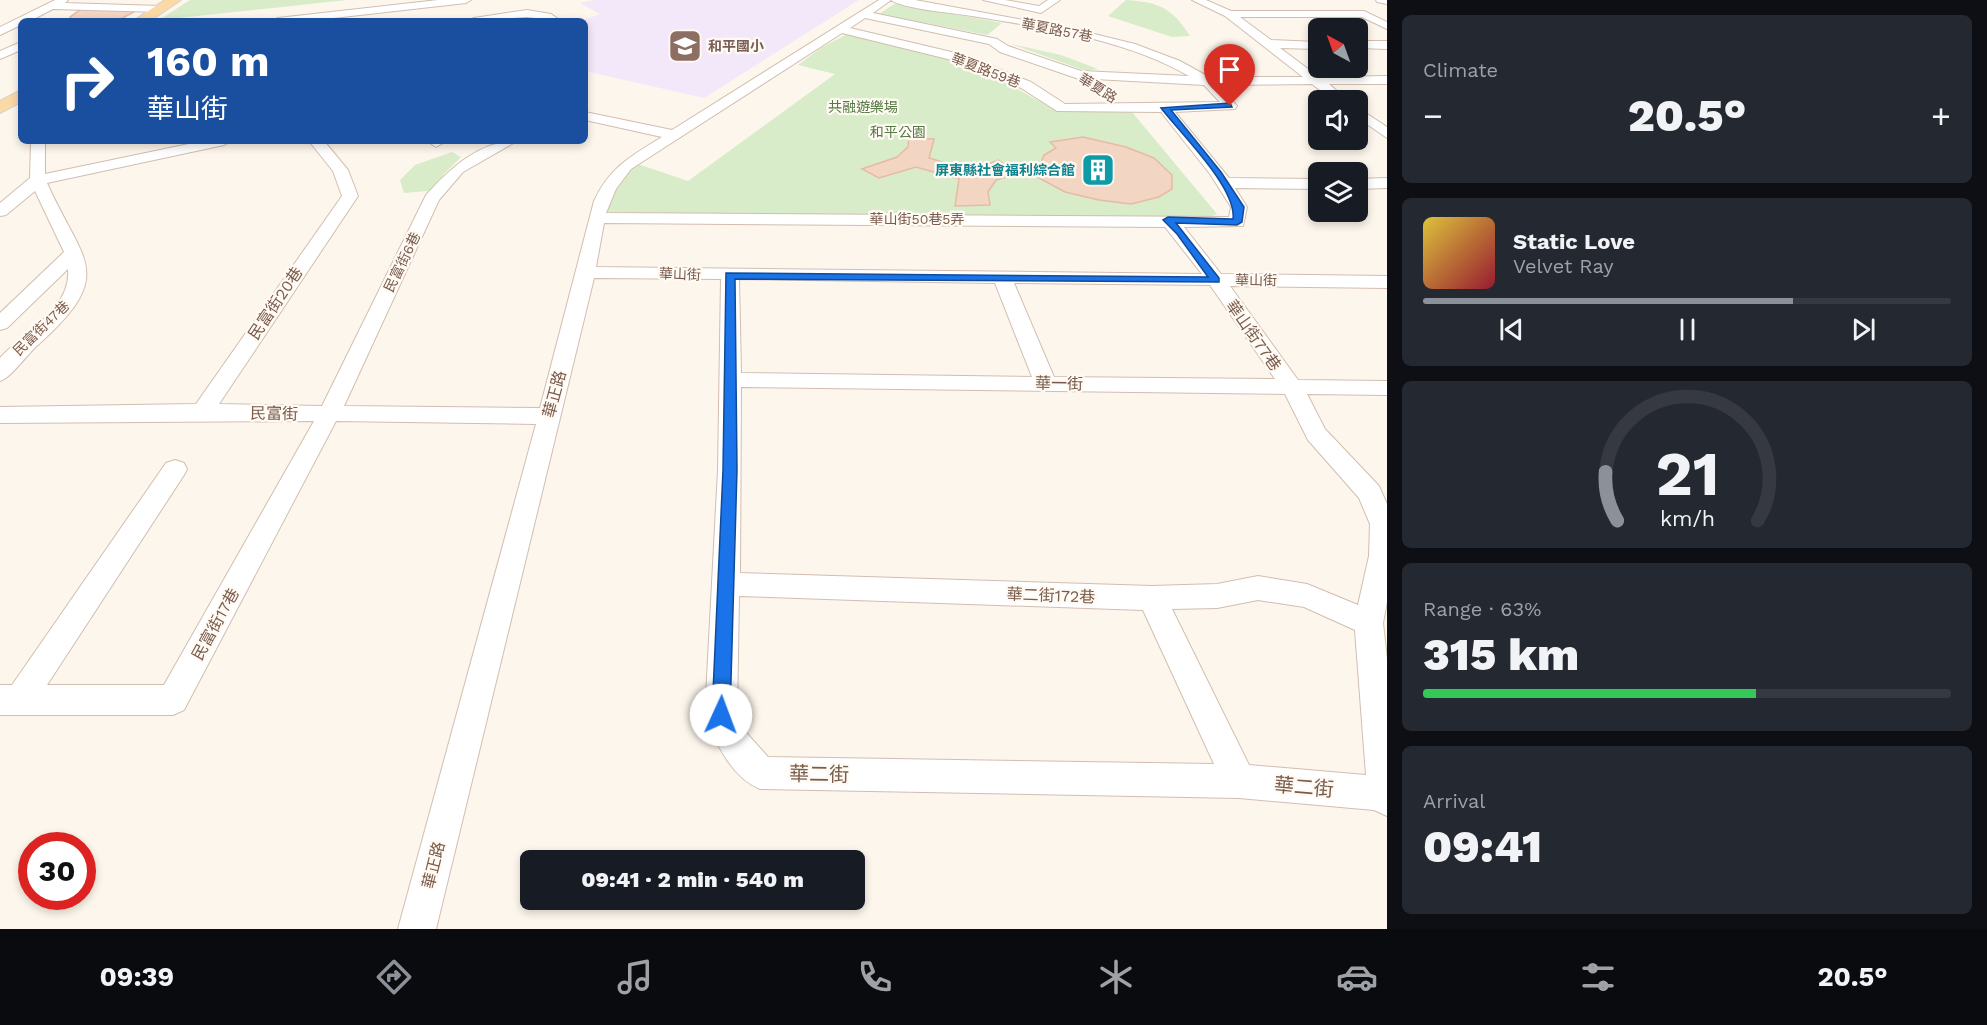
<!DOCTYPE html>
<meta charset="utf-8">
<style>
:root{--surface:#171b24;--page:#242831;--text:#f1f3f6;--muted:#9ea1a6;--line:#363941;--accent:#8c9099}
body{margin:0;font-family:"Work Sans","Noto Sans TC",sans-serif;background:var(--page);color:var(--text);height:100vh;display:flex;flex-direction:column;font-size:22px;white-space:nowrap}
*{box-sizing:border-box;margin:0}
p{font-size:20px;color:var(--muted)}
.icon{flex:none;width:33px;height:33px;fill:none;stroke:currentColor;stroke-width:2;stroke-linecap:round;stroke-linejoin:round}
.map{position:relative;flex:1;overflow:hidden}
.sheet{display:flex;flex-direction:column;gap:15px;padding:15px;background:#0d0f14;width:600px}
.sheet>*{flex:none}
.guide{position:absolute;left:18px;top:18px;width:570px;height:126px;border-radius:9px;box-shadow:0 3px 9px #0003;background:#1a4fa0;color:#fff;overflow:hidden}
.needle{width:39px;rotate:319deg}
.fabs{position:absolute;left:1308px;top:18px;display:grid;gap:12px}
.fabs a{display:grid;place-items:center;width:60px;height:60px;border-radius:9px;background:var(--surface);box-shadow:0 3px 9px #0003;font-size:30px}
.speed{position:absolute;left:18px;top:832px;display:flex;gap:12px;font-size:30px;font-weight:700;text-align:center}
.speed>*{display:grid;place-content:center;width:78px;height:78px;border-radius:50%;background:var(--surface);box-shadow:0 3px 9px #0003;line-height:1}
.speed .limit{border:9px solid #d22;background:#fff;color:#111}
.pin{position:absolute;display:grid;place-items:center;width:51px;height:51px;color:#fff;margin:-62px -26px;border-radius:50% 50% 50% 0;rotate:-45deg;box-shadow:0 0 6px #0007}
.pin .icon{rotate:45deg}
.me{position:absolute;width:66px;margin:-33px;rotate:2deg;stroke-linejoin:round;filter:drop-shadow(0 0 4px #0008)}
.turn{display:flex;align-items:center;gap:21px;height:126px;padding:0 30px;font-size:27px}
.turn .icon{width:78px;height:78px;stroke-width:2.5}
.turn b{display:block;font-size:42px;line-height:51px}
.big{font-size:45px;font-weight:800;line-height:1.1}
.sheet .card{flex:1;display:flex;flex-direction:column;justify-content:center;gap:9px;min-width:0;padding:0 21px;border-radius:9px;background:var(--page)}
.sheet .dial{align-items:center;gap:0}
.dial svg{height:156px;overflow:visible;fill:none;stroke:var(--line);stroke-width:7;stroke-linecap:round;text-anchor:middle}
.dial text{fill:var(--text);stroke:none}
.song{display:flex;align-items:center;gap:18px}
.cover{width:72px;height:72px;border-radius:9px;background:linear-gradient(135deg,hsl(50 70% 55%),hsl(350 70% 35%))}
.played{height:6px;border-radius:3px;background:linear-gradient(90deg,var(--accent) 70%,var(--line) 70%)}
.keys{display:flex;justify-content:space-around;direction:ltr}
.heat{display:flex;justify-content:space-between;align-items:center;font-size:33px;direction:ltr}
.charge{height:9px;border-radius:4px;background:linear-gradient(90deg,#34c759 63%,var(--line) 0)}
.trip{position:absolute;left:520px;top:850px;width:345px;height:60px;border-radius:9px;background:var(--surface);box-shadow:0 3px 9px #0003;font-weight:800;line-height:60px;text-align:center}
.tabs{display:flex;height:96px;justify-content:space-around;align-items:center;background:#090b0e;color:var(--muted)}
.tabs .icon{width:42px;height:42px}
.tabs .on{color:var(--accent)}
.tabs b{font-size:27px;color:var(--text)}
main{display:flex;flex:1;min-height:0}
.map>svg:first-child{display:block}
.education{fill:#f3e8fa}
.green{fill:#d8ecc9}
.building{fill:#f3d5c3;stroke:#e6bba3;stroke-width:1.5}
.lines{fill:none;stroke-linecap:round;stroke-linejoin:round}
.minor-casing{stroke:#d1beb0;stroke-width:2}
.major-casing{stroke:#dad1cd;stroke-width:2}
.minor{fill:#fff;fill-rule:evenodd}
.major{fill:#fbd9a5;fill-rule:evenodd}
.route{fill:#1a73e8;stroke:#114b97;stroke-width:1.5}
.labels{text-anchor:middle;stroke-width:4.5;stroke-linejoin:round;paint-order:stroke}
.far-street-label{font-size:14px;fill:#7a5c4d;stroke:#fffaf3}
.far-education-label{font-size:14px;font-weight:bold;fill:#785e54;stroke:#fffaf3;text-anchor:start}
.far-park-label{font-size:14px;fill:#537a41;stroke:#fffaf3}
.far-culture-label{font-size:14px;font-weight:bold;fill:#0d838f;stroke:#fffaf3;text-anchor:end}
.street-label{font-size:16px;fill:#7a5c4d;stroke:#fffaf3}
.near-street-label{font-size:20px;fill:#7a5c4d;stroke:#fffaf3}
</style>
<main>
<div class="map">
<svg width="1387" height="929" viewBox="0 0 1387 929">
<rect width="100%" height="100%" fill="#fdf6ec"/>
<path class="education" d="M595,0H859L704,98L585,71V21H581L600,14L580,3Z"/>
<g class="green">
<path d="M190,0H347L159,20Z"/>
<path d="M1126,0C1159,2 1172,8 1190,36L1172,37L1108,16Z"/>
<path d="M896,3L1002,23L987,35L879,14Z"/>
<path d="M849,33L959,61L1001,80L1059,112H1132L1217,214L1205,219L705,216L599,213L607,189L635,163L688,181L835,74L798,65L821,48Z"/>
<path d="M1011,44L1061,55L1098,69L1086,71Z"/>
<path d="M452,152L461,157L444,174L439,190L404,193L400,180L415,165Z"/>
</g>
<g class="building">
<path d="M81,9L136,11L117,21H75L70,17Z"/>
<path d="M1083,137L1126,147L1154,158L1172,175V189L1159,197L1131,204L1099,200L1065,192L1037,177L1026,165H1040L1044,155L1056,148L1050,142Z"/>
<path d="M909,138L934,139L929,158L973,171L998,160L1018,174L996,180L988,192L990,205L955,206L959,179L916,167L879,178L862,169L897,157L908,147Z"/>
</g>
<g class="lines">
<defs>
<g id="minor">
<path d="M55,0H68L65,3L160,6L165,9L160,12L53,9L30,21H21V25L0,35V27Z"/>
<path d="M438,0H471L466,3L307,21H272L278,18Z"/>
<path d="M879,0H915L1078,30L1135,44L1180,61L1209,77H1303L1225,16L1192,0H1206L1231,11H1364L1387,22V29L1362,17H1240L1271,40L1318,42V49L1280,48L1319,77L1387,76V84H1329L1347,100H1333L1312,84L1219,85L1237,106L1235,109L1175,112L1229,178L1318,179V189L1235,188L1247,207L1243,226L1184,227L1221,274L1387,276V288L1230,286L1298,380L1387,381V395L1307,394L1325,429L1379,486L1387,504V602L1383,623L1387,659V816L1374,810L1239,798L760,789C731,777 716,743 705,715L718,470L721,279L594,278L436,929H398L536,424L336,421L184,710L173,715H0V685H12L166,463L175,460L184,463L187,469L184,475L47,685H164L314,421L0,423V407L196,404L342,196L333,171L309,141H324L348,170L358,196L219,404L322,406L426,195C451,168 479,141 517,141L463,172L439,200L344,406L540,408L594,201C610,167 631,156 662,137L585,120V112L672,130ZM891,0C903,9 954,13 972,16C1045,28 1125,39 1189,76L1081,71L1008,46L997,39L873,13ZM865,18L989,44L1000,52L1076,78L1093,88L1099,84L1095,79L1204,85L1220,102L1065,104L1031,82L964,55L850,28ZM842,33L956,61L1021,88L1057,111L1161,112L1210,174L1231,207L1229,217L606,213L616,189L631,169ZM604,223L1165,227L1202,274L596,267ZM739,279L995,283L1032,377L741,373ZM1014,283L1210,285L1275,379L1054,377ZM741,387L1285,394L1308,440L1359,498L1370,524L1369,556L1358,605L1307,584L1258,576L1217,584L1152,586L740,573ZM739,596L1143,610L1214,764L768,757L742,728L737,715ZM1258,600L1304,607L1355,630L1366,775L1249,765L1172,609L1217,608Z"/>
<path d="M983,0H1005L1039,6L1048,0H1060L1041,13Z"/>
<path d="M1376,0H1387V4L1377,2Z"/>
<path d="M527,10L551,14L561,21L527,17L468,21L474,18Z"/>
<path d="M1387,41V49L1358,48V41Z"/>
<path d="M21,42V50L0,59V51Z"/>
<path d="M1358,108L1387,127V138L1358,118Z"/>
<path d="M31,141H45V174L203,141H231L224,145L47,183C82,262 118,273 39,344C28,353 11,378 0,381V358C23,332 72,309 68,269L7,328L0,330V313L64,252L35,191L6,215L0,216V203L30,178Z"/>
<path d="M427,141H442L443,143L436,147Z"/>
<path d="M1387,178V188L1358,189V179Z"/>
</g>
<g id="major">
<path d="M165,0H181L150,21H133Z"/>
<path d="M21,90V102L0,113V101Z"/>
</g>
</defs>
<use href="#minor" class="minor-casing"/>
<use href="#major" class="major-casing"/>
<use href="#minor" class="minor"/>
<use href="#major" class="major"/>
</g>
<path class="route" d="M1230,103L1232,107L1171,110L1221,172L1244,207L1242,222L1237,225L1176,223L1219,278V282L735,279L737,470L730,715L727,721L721,724L715,721L712,715L723,470L726,273L1208,277L1177,234L1163,220L1168,217L1233,219C1237,188 1180,133 1161,108Z"/>
<defs>
<symbol id="school-square" viewBox="-11 -11 22 22"><rect x="-9" y="-9" width="18" height="18" rx="4" fill="#8d6e63" stroke="#fffaf3"/><path d="M0-5L7-2L0 1L-7-2ZM-4 1L0 2.5L4 1V4Q0 6-4 4Z" fill="#fff"/></symbol>
<symbol id="building-square" viewBox="-11 -11 22 22"><rect x="-9" y="-9" width="18" height="18" rx="4" fill="#0f9aa8" stroke="#fffaf3"/><path d="M-4-6H4V6H1V3H-1V6H-4ZM-2.5-4.3h1.7v1.8h-1.7ZM.8-4.3h1.7v1.8H.8ZM-2.5-1h1.7V.8h-1.7ZM.8-1h1.7V.8H.8Z" fill="#fff"/></symbol>
</defs>
<g fill-rule="evenodd">
<use href="#school-square" x="666" y="27" width="38" height="38"/>
<use href="#building-square" x="1079" y="151" width="38" height="38"/>
</g>
<g class="labels">
<g class="far-street-label">
<text transform="translate(1057 30) rotate(11)" y="5">華夏路57巷</text>
<text transform="translate(986 70) rotate(21)" y="5">華夏路59巷</text>
<text transform="translate(1098 88) rotate(32)" y="5">華夏路</text>
<text x="917" y="224">華山街50巷5弄</text>
<text transform="translate(402 262) rotate(-64)" y="5">民富街6巷</text>
<text transform="translate(680 274) rotate(2)" y="5">華山街</text>
<text transform="translate(1256 280) rotate(1)" y="5">華山街</text>
<text transform="translate(41 328) rotate(-44)" y="5">民富街47巷</text>
</g>
<g class="far-education-label">
<text x="708" y="51">和平國小</text>
</g>
<g class="far-park-label">
<text x="863" y="112">共融遊樂場</text>
<text x="898" y="137">和平公園</text>
</g>
<g class="far-culture-label">
<text x="1075" y="175">屏東縣社會福利綜合館</text>
</g>
<g class="street-label">
<text transform="translate(275 303) rotate(-56)" y="6">民富街20巷</text>
<text transform="translate(1254 335) rotate(55)" y="6">華山街77巷</text>
<text transform="translate(1059 383) rotate(1)" y="6">華一街</text>
<text transform="translate(554 394) rotate(-75)" y="6">華正路</text>
<text transform="translate(274 413) rotate(1)" y="6">民富街</text>
<text transform="translate(1051 595) rotate(2)" y="6">華二街172巷</text>
<text transform="translate(215 624) rotate(-61)" y="6">民富街17巷</text>
<text transform="translate(433 865) rotate(-76)" y="6">華正路</text>
</g>
<g class="near-street-label">
<text transform="translate(819 774) rotate(1)" y="7">華二街</text>
<text transform="translate(1304 787) rotate(5)" y="7">華二街</text>
</g>
</g>
</svg>
<div class="fabs">
<a><svg class="needle" viewBox="-14 -14 28 28"><path d="M0-13l5 13h-10z" fill="#e53935"/><path d="M0 13l5-13h-10z" fill="#9ea1a6"/></svg></a>
<a><svg class="icon" aria-label="sound" viewBox="0 0 24 24"><path d="M4 9h4l5-4v14l-5-4H4zM17 9q2 3 0 6"/></svg></a>
<a><svg class="icon" aria-label="layers" viewBox="0 0 24 24"><path d="M12 4l9 5-9 5-9-5zM3 14l9 5 9-5"/></svg></a>
</div>
<div class="speed"><div class="limit">30</div></div>
<div class="pin" style="left:1230px;top:106px;background:#d93025"><svg class="icon" aria-label="arrive" viewBox="0 0 24 24"><path d="M6 21V4h12l-3 4 3 4H6"/></svg></div>
<svg class="me" style="left:721px;top:715px" viewBox="-20 -20 40 40"><circle r="19" fill="#fff"/><path d="M0-13L10 11 0 6-10 11z" fill="#1a73e8"/></svg>
<div class="trip">09:41 · 2 min · 540 m</div>
<div class="guide">
<div class="turn"><svg class="icon" aria-label="right" viewBox="0 0 24 24"><path d="M7 20v-9h11M14 6l5 5-5 5"/></svg><div><b>160 m</b>華山街</div></div>
</div>
</div>
<section class="sheet">
<div class="card"><p>Climate</p>
<div class="heat"><a>−</a><b class="big">20.5°</b><a>+</a></div>
</div>
<div class="card">
<div class="song"><i class="cover"></i><div><b>Static Love</b><p>Velvet Ray</p></div></div>
<div class="played"></div>
<div class="keys"><svg class="icon" aria-label="previous" viewBox="0 0 24 24"><path d="M18 5L8 12l10 7zM5 5v14"/></svg><svg class="icon" aria-label="pause" viewBox="0 0 24 24"><path d="M8 5v14M16 5v14"/></svg><svg class="icon" aria-label="next" viewBox="0 0 24 24"><path d="M6 5l10 7-10 7zM19 5v14"/></svg></div>
</div>
<div class="card dial"><svg viewBox="0 0 100 80">
<path d="M14 69A42 42 0 1 1 86 69"/>
<path d="M14 69A42 42 0 0 1 8 44" stroke="#8c9099"/>
<text x="50" y="56" font-size="32" font-weight="700">21</text>
<text x="50" y="72" font-size="11">km/h</text>
</svg></div>
<div class="card"><p>Range · 63%</p><b class="big">315 km</b><div class="charge"></div></div>
<div class="card"><p>Arrival</p><b class="big">09:41</b></div>
</section>
</main>
<nav class="tabs">
<b>09:39</b>
<svg class="icon on" aria-label="directions" viewBox="0 0 24 24"><path d="M12 3l9 9-9 9-9-9zM9 14v-3h6M13 9l2 2-2 2"/></svg>
<svg class="icon" aria-label="music" viewBox="0 0 24 24"><path d="M9 18V5l10-2v13"/><circle cx="6" cy="18" r="3"/><circle cx="16" cy="16" r="3"/></svg>
<svg class="icon" aria-label="phone" viewBox="0 0 24 24"><path d="M5 4h4l2 5-3 2q2 4 5 5l2-3 5 2v4C11 20 4 13 5 4z"/></svg>
<svg class="icon" aria-label="climate" viewBox="0 0 24 24"><path d="M12 3v18M4 7l16 10M4 17L20 7"/></svg>
<svg class="icon" aria-label="car" viewBox="0 0 24 24"><path d="M5 17H2v-5l4-1 3-4h7l3 4 3 1v5h-3M9 17h6M6 11h13"/><circle cx="7" cy="17" r="2"/><circle cx="17" cy="17" r="2"/></svg>
<svg class="icon" aria-label="filters" viewBox="0 0 24 24"><path d="M4 7h16M4 17h16"/><circle cx="9" cy="7" r="2"/><circle cx="15" cy="17" r="2"/></svg>
<b>20.5°</b>
</nav>
